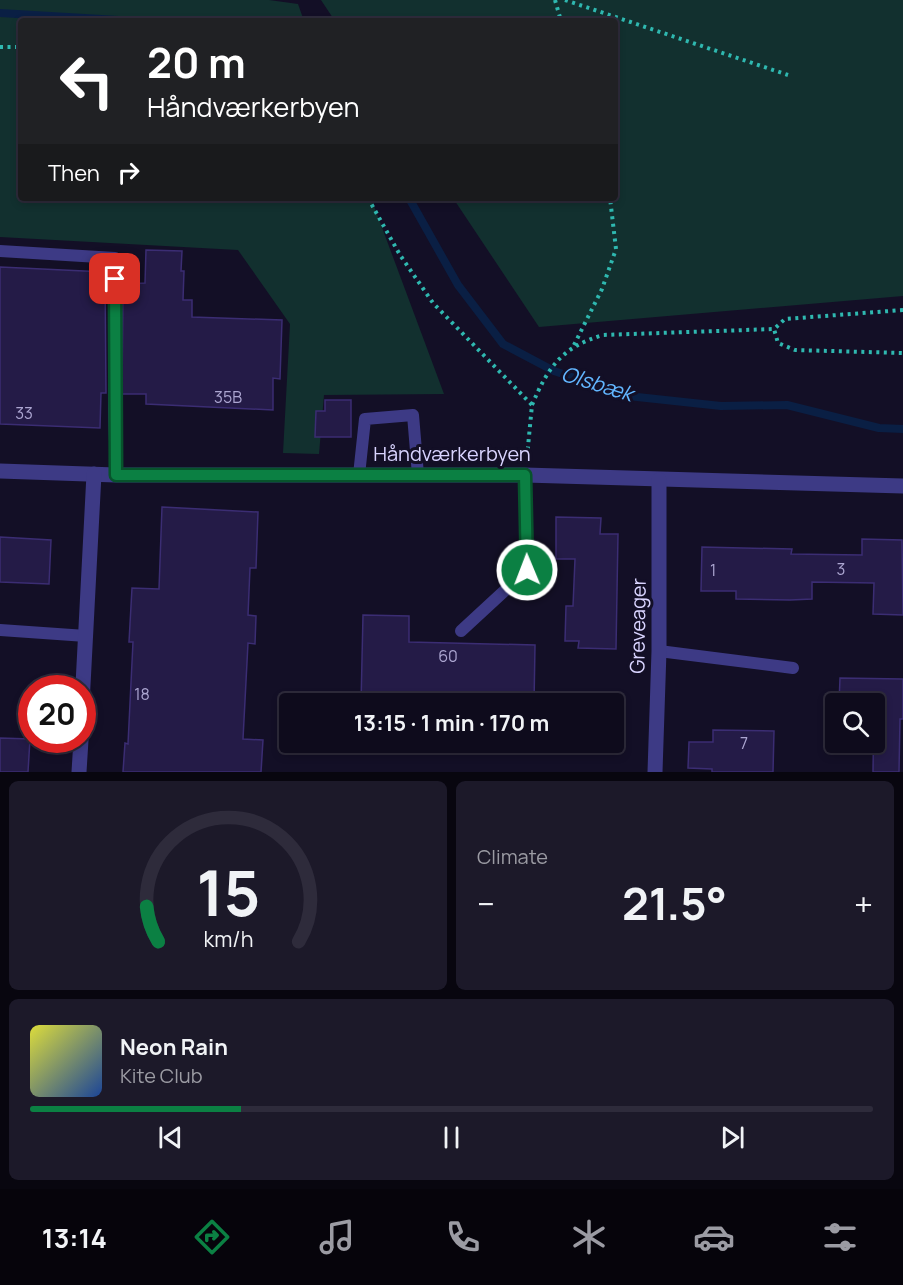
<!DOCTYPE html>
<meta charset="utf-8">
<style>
:root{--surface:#0e0b1c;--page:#1c1929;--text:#f1f3f6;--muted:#9b9ba3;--line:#2e2b3b;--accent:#0b8043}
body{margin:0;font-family:Manrope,sans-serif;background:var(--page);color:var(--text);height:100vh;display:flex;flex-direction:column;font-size:22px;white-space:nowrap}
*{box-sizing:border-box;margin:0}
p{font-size:20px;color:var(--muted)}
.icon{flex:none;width:33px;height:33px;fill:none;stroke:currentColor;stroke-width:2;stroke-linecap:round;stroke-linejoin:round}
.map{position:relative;height:772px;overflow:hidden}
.panel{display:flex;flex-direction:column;gap:9px;padding:9px;background:#08060f;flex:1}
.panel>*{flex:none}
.guide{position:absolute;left:18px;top:18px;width:600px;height:183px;border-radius:6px;box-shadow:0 3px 9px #0003,0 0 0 2px var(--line);background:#202124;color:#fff;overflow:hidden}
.tools{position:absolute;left:825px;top:693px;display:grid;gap:12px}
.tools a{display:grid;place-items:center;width:60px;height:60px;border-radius:6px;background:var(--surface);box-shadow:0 3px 9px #0003,0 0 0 2px var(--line);font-size:30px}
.speed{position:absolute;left:18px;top:675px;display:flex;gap:12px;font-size:30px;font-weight:700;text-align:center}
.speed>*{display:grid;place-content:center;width:78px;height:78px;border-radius:50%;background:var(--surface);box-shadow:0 3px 9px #0003,0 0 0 2px var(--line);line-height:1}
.speed .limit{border:9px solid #d22;background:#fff;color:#111}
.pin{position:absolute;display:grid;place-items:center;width:51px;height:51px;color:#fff;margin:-26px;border-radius:12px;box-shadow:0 3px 9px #0006}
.me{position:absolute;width:66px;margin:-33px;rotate:359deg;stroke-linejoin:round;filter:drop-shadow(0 0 4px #0008)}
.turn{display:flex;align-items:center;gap:21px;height:126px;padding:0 30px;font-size:27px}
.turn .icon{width:78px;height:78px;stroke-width:2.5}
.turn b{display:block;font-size:42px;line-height:51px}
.then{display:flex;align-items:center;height:57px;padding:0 30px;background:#0003;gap:12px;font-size:22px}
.big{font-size:45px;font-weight:700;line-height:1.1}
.panel .widget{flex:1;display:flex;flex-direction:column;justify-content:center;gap:9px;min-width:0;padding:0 21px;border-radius:9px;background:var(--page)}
.panel .dial{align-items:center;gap:0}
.dial svg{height:156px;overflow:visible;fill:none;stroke:var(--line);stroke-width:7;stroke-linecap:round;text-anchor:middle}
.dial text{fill:var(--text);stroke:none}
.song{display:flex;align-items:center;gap:18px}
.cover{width:72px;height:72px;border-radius:9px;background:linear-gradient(135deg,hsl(60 70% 55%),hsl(220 70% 35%))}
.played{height:6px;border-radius:3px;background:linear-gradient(90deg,var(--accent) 25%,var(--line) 25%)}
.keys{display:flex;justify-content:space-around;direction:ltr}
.heat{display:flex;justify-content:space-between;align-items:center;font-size:33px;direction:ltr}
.panel .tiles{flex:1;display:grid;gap:9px;grid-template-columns:1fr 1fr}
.widget:last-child{grid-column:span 2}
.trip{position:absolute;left:279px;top:693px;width:345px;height:60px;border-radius:6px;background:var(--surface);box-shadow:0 3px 9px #0003,0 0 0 2px var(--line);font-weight:700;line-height:60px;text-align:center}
.tab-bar{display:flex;height:96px;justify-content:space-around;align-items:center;background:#06040b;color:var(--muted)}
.tab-bar .icon{width:42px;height:42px}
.tab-bar .selected{color:var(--accent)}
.tab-bar b{font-size:27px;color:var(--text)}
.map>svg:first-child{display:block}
.green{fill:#12302f}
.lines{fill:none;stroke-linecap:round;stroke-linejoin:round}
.stream{stroke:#0a1f44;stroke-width:8}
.building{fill:#241b47;stroke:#3b2d73;stroke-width:1.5}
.path{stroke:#2fb8b0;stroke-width:4;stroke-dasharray:3 4.5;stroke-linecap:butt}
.service{stroke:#3d3a85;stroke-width:12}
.minor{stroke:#3d3a85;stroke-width:15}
.route-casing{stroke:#07532c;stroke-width:15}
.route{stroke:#0b8043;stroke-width:10}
.labels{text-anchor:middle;stroke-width:6;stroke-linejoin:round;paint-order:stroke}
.number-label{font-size:16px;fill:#aca6d1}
.street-label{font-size:20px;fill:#d9d4ff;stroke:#130f26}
.water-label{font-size:21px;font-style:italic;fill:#62b6ff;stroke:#130f26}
</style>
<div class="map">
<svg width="903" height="772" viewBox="0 0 903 772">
<rect width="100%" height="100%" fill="#130f26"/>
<g class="green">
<path d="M0,0H269L298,4L304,21H21V198H371L444,394L324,395L319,454L283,453L290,324L238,250L0,237Z"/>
<path d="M321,0H903V296L539,327L453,198H615V21H335Z"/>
</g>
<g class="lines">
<g class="stream">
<path d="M0,13L135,21"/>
<path d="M409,198L458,285L503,344L554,371L628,396L721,406L787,405L879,428L903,429"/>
</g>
</g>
<g class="building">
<path d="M146,250L182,251L181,271H184L183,300H192V317L282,320L280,379L273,378V410L146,404V394H122L123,284L145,283Z"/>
<path d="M0,267L105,272L106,393H101L100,428L0,424Z"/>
<path d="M325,400H351V437H315L316,411H325Z"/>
<path d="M162,507L258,512L256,568H250L248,615L256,616L255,644L248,643L243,739L263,740L261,772H123L125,743L128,744L133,642H129L132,588L159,589Z"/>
<path d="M556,517L601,518L600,534H618L616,649L578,648L579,641H565L566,606H573L575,559H556Z"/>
<path d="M0,537L51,540L49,584L0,582Z"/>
<path d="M862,539L902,540L903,615L873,614L874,583L812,582V599L790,600L736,599V591H701L702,547L792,549L791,554L862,555Z"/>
<path d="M363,615L409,616V642L535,645L534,704H361Z"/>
<path d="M840,678L903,679V719H900L899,772H873L874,704H839Z"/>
<path d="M713,730L774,731L773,772H712V769L688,768L689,742H713Z"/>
<path d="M0,738L30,739L28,772H0Z"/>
</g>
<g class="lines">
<g class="path">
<path d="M555,0L561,21"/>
<path d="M565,0L788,75"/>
<path d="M0,47H21"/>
<path d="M368,198L400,255L433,303L532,405L527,457"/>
<path d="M903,310L785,319L774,329L778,343L795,350L903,353"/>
<path d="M574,345L602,289L616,249L610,198"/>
<path d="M532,405C548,367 562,347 603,335L774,329"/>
</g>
<g class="service">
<path d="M0,251L115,258L114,409L116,475"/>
<path d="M359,475L365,419L413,415L418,475"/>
<path d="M0,630L86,636"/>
<path d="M461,631L527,570L525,475"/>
<path d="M659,651L793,668"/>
</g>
<g class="minor">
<path d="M0,471L116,475H525L903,486"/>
<path d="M82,704L94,474"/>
<path d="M79,772L81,740"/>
<path d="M655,772L659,651V480"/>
</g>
</g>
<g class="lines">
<defs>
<path id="route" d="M115,279L116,475H525L527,570"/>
</defs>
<use href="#route" class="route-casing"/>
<use href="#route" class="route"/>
</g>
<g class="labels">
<g class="number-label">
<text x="228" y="403">35B</text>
<text x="24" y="419">33</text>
<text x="841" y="575">3</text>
<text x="713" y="576">1</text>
<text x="448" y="662">60</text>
<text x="142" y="700">18</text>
<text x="744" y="749">7</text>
</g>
<g class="street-label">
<text x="452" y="461">Håndværkerbyen</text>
<text transform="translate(638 626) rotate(-89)" y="7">Greveager</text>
</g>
<g class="water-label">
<text transform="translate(597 384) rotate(17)" y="7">Olsbæk</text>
</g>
</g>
</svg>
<div class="tools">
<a><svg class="icon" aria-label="search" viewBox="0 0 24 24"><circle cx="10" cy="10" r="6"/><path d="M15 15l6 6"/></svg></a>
</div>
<div class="speed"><div class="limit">20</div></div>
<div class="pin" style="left:115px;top:279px;background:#d93025"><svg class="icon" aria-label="arrive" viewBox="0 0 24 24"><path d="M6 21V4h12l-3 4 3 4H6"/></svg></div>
<svg class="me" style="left:527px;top:570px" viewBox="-20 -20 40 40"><circle r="17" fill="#0b8043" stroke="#fff" stroke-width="3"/><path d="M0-11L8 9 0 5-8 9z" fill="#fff"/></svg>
<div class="trip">13:15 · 1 min · 170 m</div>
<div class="guide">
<div class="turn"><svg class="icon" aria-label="left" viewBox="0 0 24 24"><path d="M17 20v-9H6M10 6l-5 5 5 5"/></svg><div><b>20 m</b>Håndværkerbyen</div></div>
<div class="then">Then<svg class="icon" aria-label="right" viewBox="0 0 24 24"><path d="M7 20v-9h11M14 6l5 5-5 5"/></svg></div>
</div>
</div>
<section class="panel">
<div class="tiles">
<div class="widget dial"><svg viewBox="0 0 100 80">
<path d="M14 69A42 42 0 1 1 86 69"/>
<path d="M14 69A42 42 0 0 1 8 51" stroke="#0b8043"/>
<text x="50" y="56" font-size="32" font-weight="700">15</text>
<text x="50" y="72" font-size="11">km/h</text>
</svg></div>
<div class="widget"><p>Climate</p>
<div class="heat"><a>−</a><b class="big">21.5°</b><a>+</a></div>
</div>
<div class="widget">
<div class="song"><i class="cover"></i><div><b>Neon Rain</b><p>Kite Club</p></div></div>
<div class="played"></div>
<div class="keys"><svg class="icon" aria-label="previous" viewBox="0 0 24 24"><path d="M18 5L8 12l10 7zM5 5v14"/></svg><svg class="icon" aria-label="pause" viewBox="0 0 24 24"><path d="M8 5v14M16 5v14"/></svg><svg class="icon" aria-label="next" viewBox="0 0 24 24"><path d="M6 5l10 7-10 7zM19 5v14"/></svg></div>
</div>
</div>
</section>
<nav class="tab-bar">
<b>13:14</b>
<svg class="icon selected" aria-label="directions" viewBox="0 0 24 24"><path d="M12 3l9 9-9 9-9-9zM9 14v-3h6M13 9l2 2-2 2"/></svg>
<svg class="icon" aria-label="music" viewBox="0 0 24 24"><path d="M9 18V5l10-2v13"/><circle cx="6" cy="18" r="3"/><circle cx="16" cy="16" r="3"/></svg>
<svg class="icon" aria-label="phone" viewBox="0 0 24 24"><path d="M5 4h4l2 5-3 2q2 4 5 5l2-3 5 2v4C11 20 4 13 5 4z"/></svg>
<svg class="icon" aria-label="climate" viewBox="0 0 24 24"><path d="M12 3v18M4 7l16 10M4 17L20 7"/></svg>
<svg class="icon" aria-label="car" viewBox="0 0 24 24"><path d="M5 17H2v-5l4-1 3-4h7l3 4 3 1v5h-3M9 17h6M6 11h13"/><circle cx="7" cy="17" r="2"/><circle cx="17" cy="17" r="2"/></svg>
<svg class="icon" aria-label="filters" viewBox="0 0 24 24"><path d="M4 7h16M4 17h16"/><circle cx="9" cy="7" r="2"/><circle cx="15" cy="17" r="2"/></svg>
</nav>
